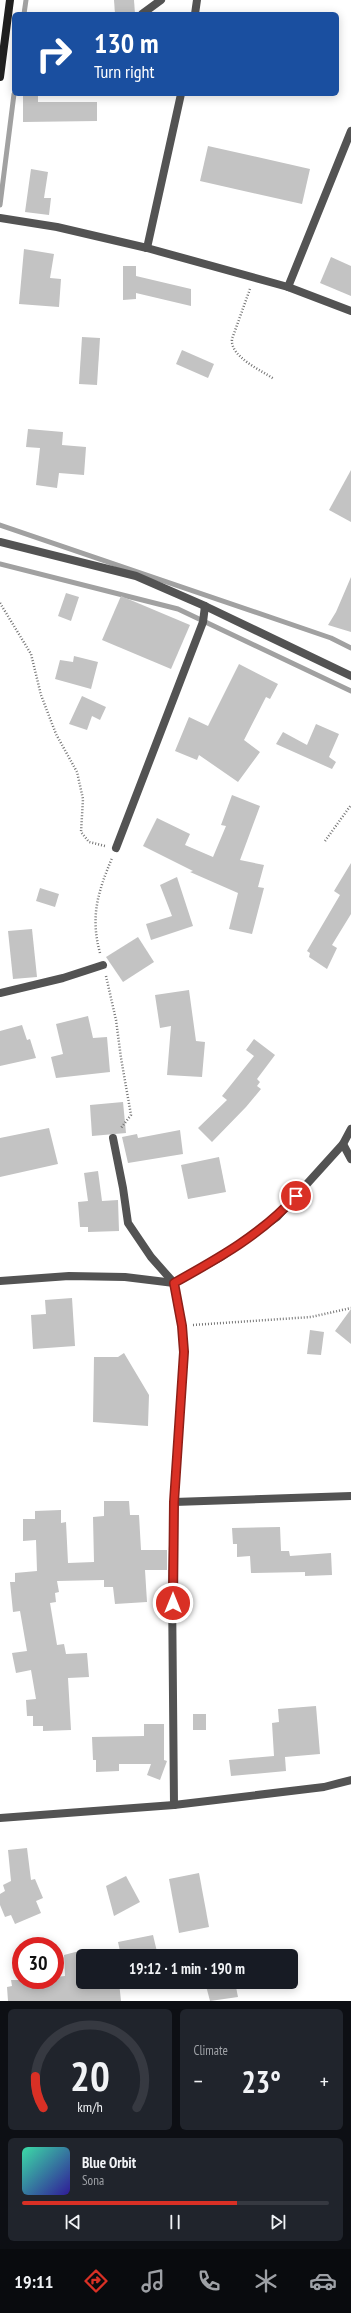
<!DOCTYPE html>
<meta charset="utf-8">
<style>
:root{--surface:#171b24;--page:#20242c;--text:#f1f3f6;--muted:#9ea1a6;--line:#363941;--accent:#d93025}
body{margin:0;font-family:"PT Sans Narrow",sans-serif;background:var(--page);color:var(--text);height:100vh;display:flex;flex-direction:column;font-size:15px;white-space:nowrap}
*{box-sizing:border-box;margin:0}
p{font-size:13px;color:var(--muted)}
.icon{flex:none;width:22px;height:22px;fill:none;stroke:currentColor;stroke-width:2;stroke-linecap:round;stroke-linejoin:round}
.map{position:relative;height:2001px;overflow:hidden}
.side{display:flex;flex-direction:column;gap:8px;padding:8px;background:#0d0f14;flex:1}
.side>*{flex:none}
.hud{position:absolute;left:12px;top:12px;width:327px;height:84px;border-radius:6px;box-shadow:0 2px 10px #0003;background:#1a4fa0;color:#fff;overflow:hidden}
.speed{position:absolute;left:12px;top:1937px;display:flex;gap:8px;font-size:20px;font-weight:700;text-align:center}
.speed>*{display:grid;place-content:center;width:52px;height:52px;border-radius:50%;background:var(--surface);box-shadow:0 2px 10px #0003;line-height:1}
.speed .limit{border:6px solid #d22;background:#fff;color:#111}
.pin{position:absolute;display:grid;place-items:center;width:34px;height:34px;color:#fff;margin:-17px;border:2px solid #fff;border-radius:50%;box-shadow:0 1px 4px #0007}
.me{position:absolute;width:44px;margin:-22px;rotate:0deg;stroke-linejoin:round;filter:drop-shadow(0 0 3px #0008)}
.turn{display:flex;align-items:center;gap:14px;height:84px;padding:0 16px;font-size:18px}
.turn .icon{width:52px;height:52px;stroke-width:2.5}
.turn b{display:block;font-size:28px;line-height:34px}
.big{font-size:30px;font-weight:700;line-height:1.1}
.side .tile{flex:1;display:flex;flex-direction:column;justify-content:center;gap:6px;min-width:0;padding:0 14px;border-radius:6px;background:var(--page)}
.side .dial{align-items:center;gap:0}
.dial svg{height:104px;overflow:visible;fill:none;stroke:var(--line);stroke-width:7;stroke-linecap:round;text-anchor:middle}
.dial text{fill:var(--text);stroke:none}
.song{display:flex;align-items:center;gap:12px}
.cover{width:48px;height:48px;border-radius:6px;background:linear-gradient(135deg,hsl(160 70% 55%),hsl(250 70% 35%))}
.played{height:4px;border-radius:2px;background:linear-gradient(90deg,var(--accent) 70%,var(--line) 70%)}
.keys{display:flex;justify-content:space-around;direction:ltr}
.heat{display:flex;justify-content:space-between;align-items:center;font-size:22px;direction:ltr}
.side .tiles{flex:1;display:grid;gap:8px;grid-template-columns:1fr 1fr}
.tile:last-child{grid-column:span 2}
.trip{position:absolute;left:76px;top:1949px;width:222px;height:40px;border-radius:6px;background:var(--surface);box-shadow:0 2px 10px #0003;font-weight:700;line-height:40px;text-align:center}
.tabs{display:flex;height:64px;justify-content:space-around;align-items:center;background:#090b0e;color:var(--muted)}
.tabs .icon{width:28px;height:28px}
.tabs .on{color:var(--accent)}
.tabs b{font-size:18px;color:var(--text)}
.map>svg:first-child{display:block}
.lines{fill:none;stroke-linecap:round;stroke-linejoin:round}
.stream{stroke:#a1a1a1;stroke-width:5}
.building{fill:#c3c3c3}
.path{stroke:#757575;stroke-width:2.5;stroke-dasharray:1 2;stroke-linecap:butt}
.street{stroke:#535353;stroke-width:8}
.secondary{stroke:#202020;stroke-width:8}
.route-casing{stroke:#8d1f18;stroke-width:10}
.route{stroke:#d93025;stroke-width:7}
</style>
<div class="map">
<svg width="351" height="2001" viewBox="0 0 351 2001">
<rect width="100%" height="100%" fill="#fff"/>
<g class="lines">
<g class="stream">
<path d="M24,14L26,0"/>
<path d="M0,205L14,94"/>
<path d="M0,525L331,638L351,648"/>
<path d="M0,564L178,609L351,691"/>
</g>
</g>
<g class="building">
<path d="M114,0H134L135,14H115Z"/>
<path d="M23,94H38V102H97V121L23,122Z"/>
<path d="M208,146L310,169L302,204L200,181Z"/>
<path d="M31,169L48,172L44,198H51L49,215L25,212Z"/>
<path d="M24,249L54,254L50,278L61,279L59,307L19,304Z"/>
<path d="M331,257L351,266V296L320,283Z"/>
<path d="M123,266H136V276L191,289V306L136,293V299L123,300Z"/>
<path d="M82,337L100,338L97,385L79,384Z"/>
<path d="M182,350L214,364L208,378L176,364Z"/>
<path d="M28,429L63,432L62,445L86,447L84,475L59,473L57,488L36,485L40,448L26,447Z"/>
<path d="M351,470V522L329,510Z"/>
<path d="M351,577V632L328,625L336,612Z"/>
<path d="M66,593L79,597L71,621L58,616Z"/>
<path d="M121,596L190,625L171,669L102,640Z"/>
<path d="M74,656L98,662L91,689L55,679L60,660L73,662Z"/>
<path d="M239,664L278,684L270,699L266,697L244,740L260,752L238,782L199,755L197,760L175,751L189,717L208,726Z"/>
<path d="M82,696L106,707L100,720L92,716L87,730L69,724Z"/>
<path d="M316,724L339,734L329,757L336,762L332,769L276,744L283,732L307,745Z"/>
<path d="M232,795L260,806L240,860L264,865L258,887L264,888L252,934L229,929L238,893L190,872L193,871L143,846L157,818L190,834L185,845L213,857L226,826L221,825Z"/>
<path d="M351,863V914L332,945L337,948L327,969L309,957L310,953L307,951L340,895L334,891Z"/>
<path d="M177,877L193,926L151,940L146,924L172,916L160,885Z"/>
<path d="M40,888L59,894L55,907L36,901Z"/>
<path d="M32,929L37,977L13,979L8,931Z"/>
<path d="M138,937L154,962L123,982L106,957Z"/>
<path d="M189,990L196,1041L205,1042L202,1077L167,1075L171,1026L160,1028L155,995Z"/>
<path d="M88,1016L93,1038L107,1037L110,1072L56,1078L51,1057L63,1054L56,1024Z"/>
<path d="M22,1025L27,1040L30,1039L36,1058L0,1066V1031Z"/>
<path d="M254,1039L275,1055L257,1079L260,1082L257,1086L261,1089L246,1107L212,1142L198,1128L227,1100L222,1096L254,1056L246,1050Z"/>
<path d="M123,1102L126,1133L92,1136L90,1105Z"/>
<path d="M49,1128L58,1164L0,1177V1138Z"/>
<path d="M180,1130L183,1154L128,1163L122,1137L137,1134L138,1138Z"/>
<path d="M219,1157L226,1192L188,1199L181,1165Z"/>
<path d="M98,1171L102,1201L118,1200L119,1231L88,1232V1227H80L78,1202L88,1201L84,1173Z"/>
<path d="M72,1298L75,1346L33,1349L31,1315L46,1314L45,1300Z"/>
<path d="M351,1309V1344L335,1331Z"/>
<path d="M310,1330L324,1332L321,1355L307,1354Z"/>
<path d="M124,1353L149,1395L148,1426L93,1422L94,1357H118Z"/>
<path d="M104,1501H129L130,1515H139L141,1550H167V1570H145L147,1602L115,1604L113,1587H104V1580L57,1581L59,1592L55,1593L56,1602L50,1603L57,1645L64,1644L66,1654L87,1653L89,1677L68,1678L71,1730L43,1731V1726H33V1716H27L26,1700L36,1699L31,1670L16,1673L12,1653L27,1651L20,1611L13,1612L10,1582H15V1573L37,1571L36,1540L23,1541V1519H35V1511L61,1510V1523L66,1522L68,1563L94,1562L93,1517L104,1516Z"/>
<path d="M280,1527L281,1551H289L290,1556L331,1553L332,1575L305,1576V1572L251,1573L250,1556L237,1557V1544H233L232,1528Z"/>
<path d="M316,1706L320,1754L285,1757L286,1771L231,1776L229,1760L274,1756L272,1723L279,1722L278,1709Z"/>
<rect x="193" y="1714" width="13" height="16"/>
<path d="M144,1724H164V1760L167,1761L160,1780L147,1775L151,1764H119V1771L96,1772V1760H93L92,1737L144,1736Z"/>
<path d="M27,1848L31,1880L35,1879L43,1898L36,1901L41,1913L15,1924L11,1915L5,1917L0,1905V1894L5,1891L3,1885L11,1881L8,1850Z"/>
<path d="M199,1873L209,1927L179,1933L169,1879Z"/>
<path d="M126,1876L140,1902L114,1916L106,1886Z"/>
<path d="M153,1935L158,1956H121L118,1942Z"/>
<path d="M83,1950V1982H119L121,2001H8L7,1987L12,1986L11,1980H55V1977L65,1976L64,1955Z"/>
<path d="M205,1982H235L238,1997L210,2001Z"/>
</g>
<g class="lines">
<g class="path">
<path d="M250,289L232,339C230,357 261,370 274,379"/>
<path d="M0,603L31,654L41,695L56,734L77,772L83,799L81,832L89,842L105,846"/>
<path d="M325,841L351,805"/>
<path d="M100,953C90,916 98,892 112,858"/>
<path d="M106,976L116,1020L121,1058L131,1115L121,1128"/>
<path d="M193,1325L311,1317L351,1308"/>
</g>
<g class="street">
<path d="M142,14L161,0"/>
<path d="M195,14L197,0"/>
<path d="M0,218L57,227L147,248L288,287L351,311"/>
<path d="M147,248L181,94"/>
<path d="M288,287L351,131"/>
<path d="M0,542L136,576L205,606L351,676"/>
<path d="M116,848L203,622L205,606"/>
<path d="M0,993L63,978L103,965"/>
<path d="M113,1138L123,1188L128,1223L151,1257L174,1283L182,1326L184,1352L174,1502L172,1588L174,1805"/>
<path d="M343,1144L351,1159"/>
<path d="M0,1281L69,1276L125,1277L174,1283L221,1257L277,1217L343,1144L351,1129"/>
<path d="M174,1502L351,1496"/>
<path d="M0,1818L174,1805L324,1787L351,1780"/>
</g>
<path class="secondary" d="M0,77L10,0"/>
</g>
<g class="lines">
<defs>
<path id="route" d="M173,1603L174,1502L184,1352L182,1326L174,1283C219,1258 262,1234 296,1196"/>
</defs>
<use href="#route" class="route-casing"/>
<use href="#route" class="route"/>
</g>
</svg>
<div class="speed"><div class="limit">30</div></div>
<div class="pin" style="left:296px;top:1196px;background:#d93025"><svg class="icon" aria-label="arrive" viewBox="0 0 24 24"><path d="M6 21V4h12l-3 4 3 4H6"/></svg></div>
<svg class="me" style="left:173px;top:1603px" viewBox="-20 -20 40 40"><circle r="17" fill="#d93025" stroke="#fff" stroke-width="3"/><path d="M0-11L8 9 0 5-8 9z" fill="#fff"/></svg>
<div class="trip">19:12 · 1 min · 190 m</div>
<div class="hud">
<div class="turn"><svg class="icon" aria-label="right" viewBox="0 0 24 24"><path d="M7 20v-9h11M14 6l5 5-5 5"/></svg><div><b>130 m</b>Turn right</div></div>
</div>
</div>
<section class="side">
<div class="tiles">
<div class="tile dial"><svg viewBox="0 0 100 80">
<path d="M14 69A42 42 0 1 1 86 69"/>
<path d="M14 69A42 42 0 0 1 8 45" stroke="#d93025"/>
<text x="50" y="56" font-size="32" font-weight="700">20</text>
<text x="50" y="72" font-size="11">km/h</text>
</svg></div>
<div class="tile"><p>Climate</p>
<div class="heat"><a>−</a><b class="big">23°</b><a>+</a></div>
</div>
<div class="tile">
<div class="song"><i class="cover"></i><div><b>Blue Orbit</b><p>Sona</p></div></div>
<div class="played"></div>
<div class="keys"><svg class="icon" aria-label="previous" viewBox="0 0 24 24"><path d="M18 5L8 12l10 7zM5 5v14"/></svg><svg class="icon" aria-label="pause" viewBox="0 0 24 24"><path d="M8 5v14M16 5v14"/></svg><svg class="icon" aria-label="next" viewBox="0 0 24 24"><path d="M6 5l10 7-10 7zM19 5v14"/></svg></div>
</div>
</div>
</section>
<nav class="tabs">
<b>19:11</b>
<svg class="icon on" aria-label="directions" viewBox="0 0 24 24"><path d="M12 3l9 9-9 9-9-9zM9 14v-3h6M13 9l2 2-2 2"/></svg>
<svg class="icon" aria-label="music" viewBox="0 0 24 24"><path d="M9 18V5l10-2v13"/><circle cx="6" cy="18" r="3"/><circle cx="16" cy="16" r="3"/></svg>
<svg class="icon" aria-label="phone" viewBox="0 0 24 24"><path d="M5 4h4l2 5-3 2q2 4 5 5l2-3 5 2v4C11 20 4 13 5 4z"/></svg>
<svg class="icon" aria-label="climate" viewBox="0 0 24 24"><path d="M12 3v18M4 7l16 10M4 17L20 7"/></svg>
<svg class="icon" aria-label="car" viewBox="0 0 24 24"><path d="M5 17H2v-5l4-1 3-4h7l3 4 3 1v5h-3M9 17h6M6 11h13"/><circle cx="7" cy="17" r="2"/><circle cx="17" cy="17" r="2"/></svg>
</nav>
